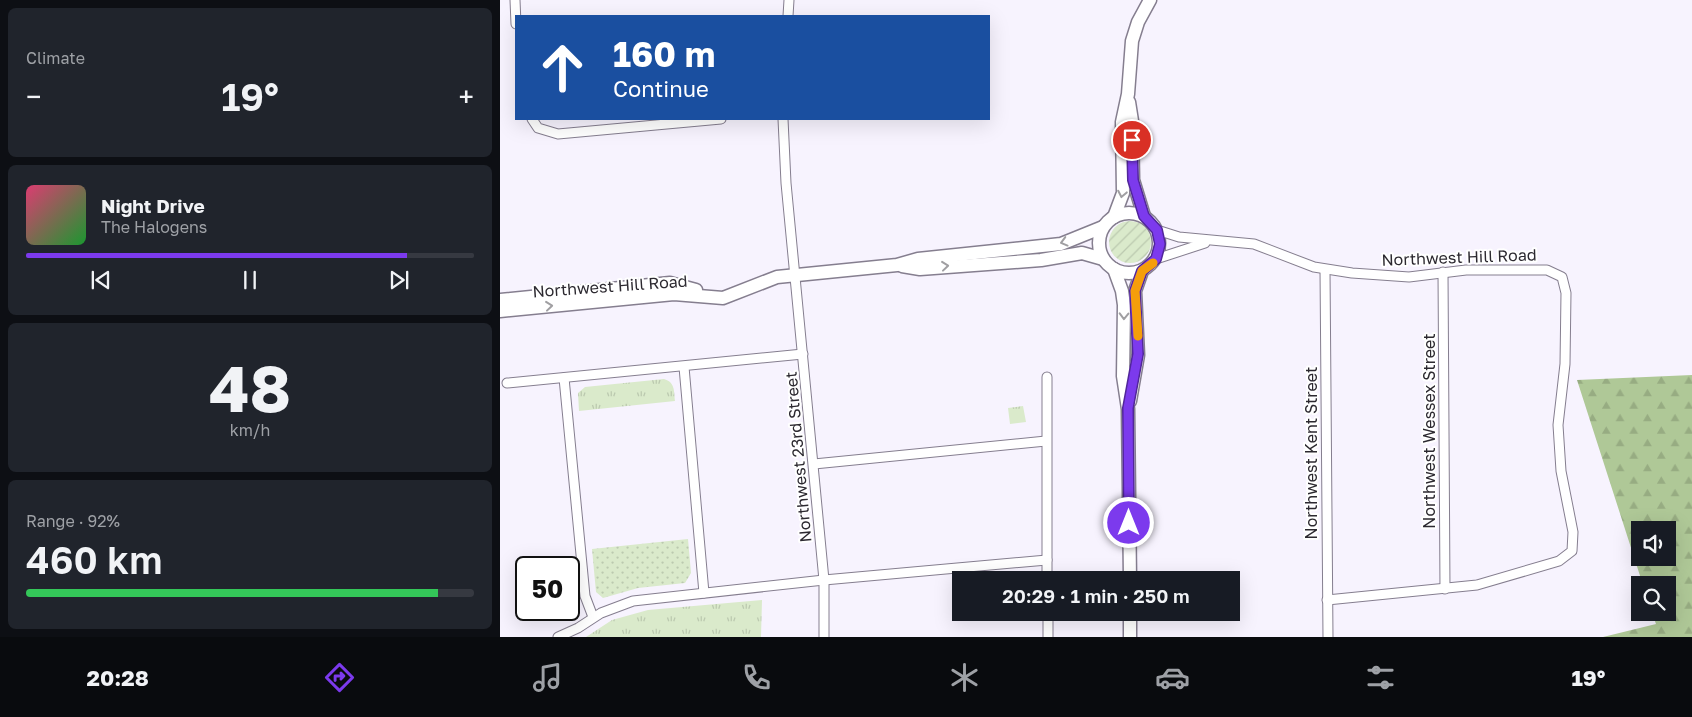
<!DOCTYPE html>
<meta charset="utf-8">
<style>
:root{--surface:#171b24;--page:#20242c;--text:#f1f3f6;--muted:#9ea1a6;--line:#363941;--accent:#7c3aed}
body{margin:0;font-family:"Golos Text",sans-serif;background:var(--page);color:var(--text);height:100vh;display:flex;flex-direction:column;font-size:19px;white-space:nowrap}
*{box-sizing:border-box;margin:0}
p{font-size:16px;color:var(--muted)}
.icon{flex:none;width:28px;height:28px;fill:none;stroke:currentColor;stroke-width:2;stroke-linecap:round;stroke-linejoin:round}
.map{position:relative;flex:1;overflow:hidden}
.panel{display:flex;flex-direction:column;gap:8px;padding:8px;background:#0d0f14;width:500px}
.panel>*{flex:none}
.hud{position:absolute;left:15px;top:15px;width:475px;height:105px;border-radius:0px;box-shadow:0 5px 20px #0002;background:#1a4fa0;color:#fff;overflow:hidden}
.controls{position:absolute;left:1131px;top:521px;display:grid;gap:10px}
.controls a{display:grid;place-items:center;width:45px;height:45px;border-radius:0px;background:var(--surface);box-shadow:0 5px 20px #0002;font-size:25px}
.speed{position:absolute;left:15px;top:556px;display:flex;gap:10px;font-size:25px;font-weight:700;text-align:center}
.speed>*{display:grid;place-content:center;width:65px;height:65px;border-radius:50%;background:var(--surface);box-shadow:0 5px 20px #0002;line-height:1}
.speed .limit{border:2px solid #111;border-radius:8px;background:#fff;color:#111}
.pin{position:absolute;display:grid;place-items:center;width:42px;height:42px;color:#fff;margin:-21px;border:2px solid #fff;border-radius:50%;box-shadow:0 1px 5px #0007}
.me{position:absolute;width:55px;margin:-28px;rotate:0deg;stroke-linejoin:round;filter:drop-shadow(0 0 4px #0008)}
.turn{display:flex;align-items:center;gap:18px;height:105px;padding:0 15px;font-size:22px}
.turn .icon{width:65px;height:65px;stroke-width:2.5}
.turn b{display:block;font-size:35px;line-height:42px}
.big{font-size:38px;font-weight:600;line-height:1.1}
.panel .tile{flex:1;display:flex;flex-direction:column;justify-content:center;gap:8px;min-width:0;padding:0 18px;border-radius:8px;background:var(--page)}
.panel .dial{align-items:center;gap:0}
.dial b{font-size:65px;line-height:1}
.song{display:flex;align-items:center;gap:15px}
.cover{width:60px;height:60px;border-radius:8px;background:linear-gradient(135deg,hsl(340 70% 55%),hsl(130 70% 35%))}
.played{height:5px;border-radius:2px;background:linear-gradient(90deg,var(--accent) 85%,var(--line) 85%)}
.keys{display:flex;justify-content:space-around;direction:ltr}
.heat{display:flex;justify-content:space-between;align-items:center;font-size:28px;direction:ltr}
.charge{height:8px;border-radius:4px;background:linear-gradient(90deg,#34c759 92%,var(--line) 0)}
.trip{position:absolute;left:452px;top:571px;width:288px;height:50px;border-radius:0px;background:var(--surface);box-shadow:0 5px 20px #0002;font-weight:600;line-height:50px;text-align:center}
.tabs{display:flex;height:80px;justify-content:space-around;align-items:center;background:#090b0e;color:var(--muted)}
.tabs .icon{width:35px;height:35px}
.tabs .current{color:var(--accent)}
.tabs b{font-size:22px;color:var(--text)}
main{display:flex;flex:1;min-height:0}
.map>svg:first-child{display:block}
.grass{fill:url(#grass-dots)}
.forest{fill:url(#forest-firs);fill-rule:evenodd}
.park{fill:url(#park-tufts)}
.garden{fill:url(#garden-furrows)}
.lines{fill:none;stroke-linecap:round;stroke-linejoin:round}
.street-casing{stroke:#857e8f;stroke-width:11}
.secondary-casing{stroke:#857e8f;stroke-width:15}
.street{stroke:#fff;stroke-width:9}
.secondary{stroke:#fff;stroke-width:12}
.oneway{stroke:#a09fa2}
.route-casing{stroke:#51269a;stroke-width:12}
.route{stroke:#7c3aed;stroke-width:9}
.slow{stroke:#f59e0b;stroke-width:9}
.labels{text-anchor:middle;stroke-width:4;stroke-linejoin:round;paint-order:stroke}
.street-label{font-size:16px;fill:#2c2930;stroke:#fff}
</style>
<main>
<section class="panel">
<div class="tile"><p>Climate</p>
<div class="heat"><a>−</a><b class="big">19°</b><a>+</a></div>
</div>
<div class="tile">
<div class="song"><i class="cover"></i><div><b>Night Drive</b><p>The Halogens</p></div></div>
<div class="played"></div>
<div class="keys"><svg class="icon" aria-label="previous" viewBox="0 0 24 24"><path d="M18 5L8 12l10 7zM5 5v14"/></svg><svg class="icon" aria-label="pause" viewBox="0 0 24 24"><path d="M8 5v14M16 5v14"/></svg><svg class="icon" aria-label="next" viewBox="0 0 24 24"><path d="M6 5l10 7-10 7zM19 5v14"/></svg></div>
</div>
<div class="tile dial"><b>48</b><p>km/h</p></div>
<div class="tile"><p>Range · 92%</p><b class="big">460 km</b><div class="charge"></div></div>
</section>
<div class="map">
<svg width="1192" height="637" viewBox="0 0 1192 637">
<defs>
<pattern id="grass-dots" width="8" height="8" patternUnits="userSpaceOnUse" patternTransform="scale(1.25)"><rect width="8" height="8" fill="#daeacb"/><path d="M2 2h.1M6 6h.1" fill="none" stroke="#bbc9af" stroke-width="1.8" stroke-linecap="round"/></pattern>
<pattern id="forest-firs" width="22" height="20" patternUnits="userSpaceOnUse" patternTransform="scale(1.25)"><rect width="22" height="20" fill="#afc897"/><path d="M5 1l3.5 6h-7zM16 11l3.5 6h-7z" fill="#97ac82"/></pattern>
<pattern id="park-tufts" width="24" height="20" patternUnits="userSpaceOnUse" patternTransform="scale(1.25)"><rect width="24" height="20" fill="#daeacb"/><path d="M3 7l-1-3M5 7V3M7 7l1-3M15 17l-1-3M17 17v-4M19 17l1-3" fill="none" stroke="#bbc9af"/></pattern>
<pattern id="garden-furrows" width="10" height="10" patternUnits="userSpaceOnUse" patternTransform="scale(1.25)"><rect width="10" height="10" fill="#daeacb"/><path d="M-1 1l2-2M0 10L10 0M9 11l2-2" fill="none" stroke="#bbc9af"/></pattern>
</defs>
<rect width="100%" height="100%" fill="#f7f3fe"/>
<path class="grass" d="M188,539L191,573L185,583L138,588L103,598L96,592L92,549Z"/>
<path class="forest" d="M1192,375V637H1103L1156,624L1152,613L1168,612V585H1143L1077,380ZM1140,530H1168V558H1140Z"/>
<g class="park">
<path d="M164,379C175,382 174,391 175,401L79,411L78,393L85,387Z"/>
<path d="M523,406L526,422L510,424L508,408Z"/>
<path d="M262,600L261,637H86L112,620L148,610Z"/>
</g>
<circle class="garden" cx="630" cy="242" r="21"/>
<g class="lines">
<defs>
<g id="street">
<path d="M15,0L16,24"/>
<path d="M288,16L289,0"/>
<path d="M32,119L38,128L58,134L221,119"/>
<path d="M283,119L286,183L324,580V637"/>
<path d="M657,230L679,237L754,244L814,267L852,273L909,277L966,270H1047L1062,277L1066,293L1065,364L1058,425L1061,471L1073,532L1072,551L1059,561L977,585L827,600"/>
<path d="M656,259L705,243"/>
<path d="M825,270L828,637"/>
<path d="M943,272L945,589"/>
<path d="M184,367L204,593"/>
<path d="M547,377V580"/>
<path d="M64,378L85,596L93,617"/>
<path d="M7,383L303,354"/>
<path d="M314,464L546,441"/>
<path d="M548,612V637"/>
<path d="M58,637L78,628L101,613L133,601L324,580L547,560"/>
</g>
<g id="secondary">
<path d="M629,102L632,121L633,180L644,216"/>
<circle cx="629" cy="243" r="30"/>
<path d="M614,217L623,193L622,122L628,94L632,41L638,22L650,0"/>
<path d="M402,266L420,269L541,260L582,253L603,259"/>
<path d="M614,269L622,291L624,305L623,376L628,409L630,580"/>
<path d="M0,300L170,283L196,290"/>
<path d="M0,311L174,294L223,298L277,277L397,265L418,259L561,244L603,227"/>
<path d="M630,401L638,355L635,291L642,271"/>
<path d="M630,612V637"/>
</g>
</defs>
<use href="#street" class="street-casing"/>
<use href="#secondary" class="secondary-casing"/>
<use href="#street" class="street"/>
<use href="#secondary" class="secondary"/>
</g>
<defs><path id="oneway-chevron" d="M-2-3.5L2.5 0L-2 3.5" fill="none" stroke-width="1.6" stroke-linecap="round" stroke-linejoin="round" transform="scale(1.25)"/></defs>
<g class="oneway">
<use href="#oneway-chevron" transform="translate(622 194) rotate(101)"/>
<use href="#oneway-chevron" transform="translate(564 242) rotate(165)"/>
<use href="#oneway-chevron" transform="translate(445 266) rotate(-6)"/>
<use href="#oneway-chevron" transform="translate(49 306) rotate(-6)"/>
<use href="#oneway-chevron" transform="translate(624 316) rotate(91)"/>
</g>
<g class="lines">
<defs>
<path id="route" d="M629,523L628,408L638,354L635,291L642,271L656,259L660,244L657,230L644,216L637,193L633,180L632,140"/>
</defs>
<use href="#route" class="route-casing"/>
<use href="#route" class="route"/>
<path class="slow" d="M638,336L635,291L642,271L653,263"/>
</g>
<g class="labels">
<g class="street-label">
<text transform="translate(959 257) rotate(-2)" y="6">Northwest Hill Road</text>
<text transform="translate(110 286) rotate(-4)" y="6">Northwest Hill Road</text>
<text transform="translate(929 431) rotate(-90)" y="6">Northwest Wessex Street</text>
<text transform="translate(811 453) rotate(-90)" y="6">Northwest Kent Street</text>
<text transform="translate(298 457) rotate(-95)" y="6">Northwest 23rd Street</text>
</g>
</g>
</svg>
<div class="controls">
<a><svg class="icon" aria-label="sound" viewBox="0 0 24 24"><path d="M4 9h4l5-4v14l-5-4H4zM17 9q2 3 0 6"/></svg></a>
<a><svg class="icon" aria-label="search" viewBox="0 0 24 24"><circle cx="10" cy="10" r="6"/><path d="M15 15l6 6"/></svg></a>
</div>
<div class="speed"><div class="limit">50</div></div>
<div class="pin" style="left:632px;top:140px;background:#d93025"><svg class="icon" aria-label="arrive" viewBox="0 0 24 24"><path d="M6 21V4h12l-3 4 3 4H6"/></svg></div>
<svg class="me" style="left:629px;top:523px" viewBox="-20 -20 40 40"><circle r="17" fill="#7c3aed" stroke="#fff" stroke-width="3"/><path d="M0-11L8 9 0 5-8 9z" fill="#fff"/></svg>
<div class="trip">20:29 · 1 min · 250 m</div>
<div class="hud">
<div class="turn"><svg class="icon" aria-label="ahead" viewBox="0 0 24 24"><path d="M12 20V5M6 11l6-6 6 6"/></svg><div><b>160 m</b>Continue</div></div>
</div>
</div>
</main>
<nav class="tabs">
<b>20:28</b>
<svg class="icon current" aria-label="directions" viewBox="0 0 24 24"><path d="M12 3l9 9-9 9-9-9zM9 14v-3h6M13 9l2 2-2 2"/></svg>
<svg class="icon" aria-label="music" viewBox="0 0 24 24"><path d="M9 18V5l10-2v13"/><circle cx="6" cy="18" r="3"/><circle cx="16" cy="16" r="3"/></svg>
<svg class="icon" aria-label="phone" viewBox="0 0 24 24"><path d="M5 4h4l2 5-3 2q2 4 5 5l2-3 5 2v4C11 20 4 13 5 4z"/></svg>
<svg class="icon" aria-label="climate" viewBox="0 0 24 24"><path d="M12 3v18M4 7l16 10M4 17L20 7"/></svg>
<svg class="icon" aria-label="car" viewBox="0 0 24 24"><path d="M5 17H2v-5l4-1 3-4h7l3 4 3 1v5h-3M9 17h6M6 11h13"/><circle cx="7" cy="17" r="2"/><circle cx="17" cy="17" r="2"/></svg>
<svg class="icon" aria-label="filters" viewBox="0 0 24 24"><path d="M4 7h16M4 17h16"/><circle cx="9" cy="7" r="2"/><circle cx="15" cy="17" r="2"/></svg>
<b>19°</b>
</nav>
